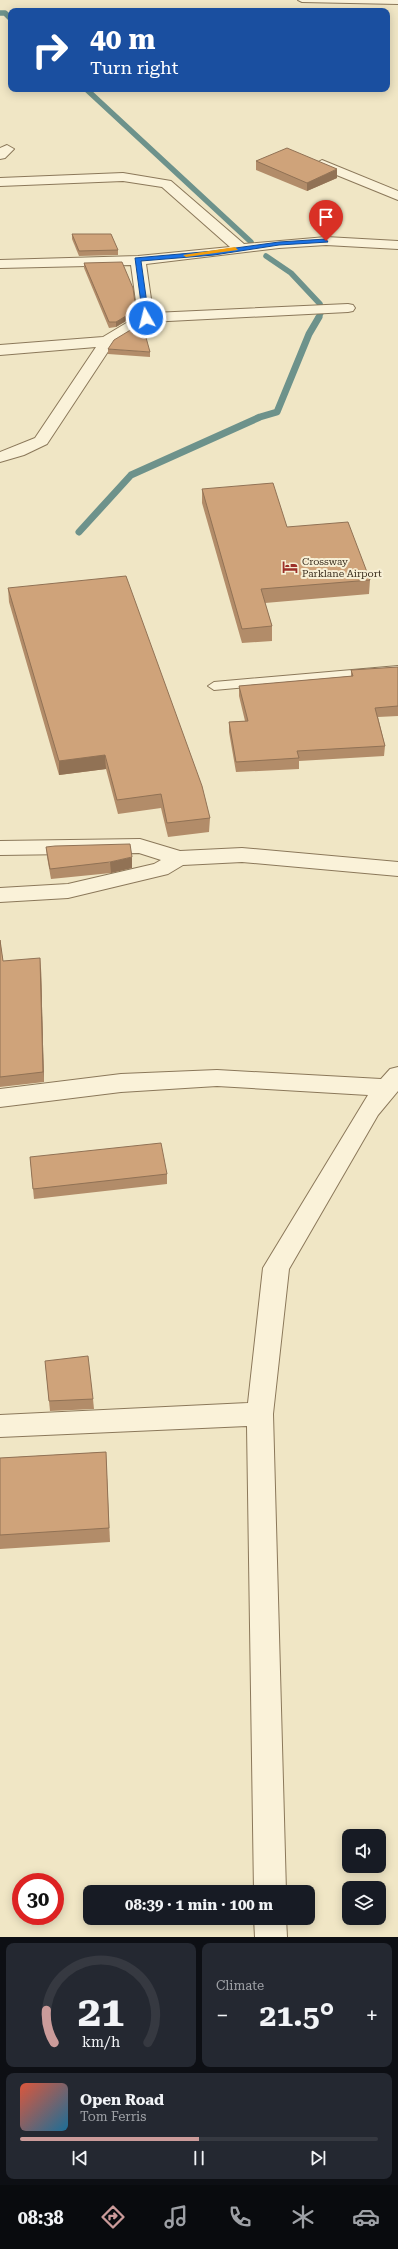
<!DOCTYPE html>
<meta charset="utf-8">
<style>
:root{--surface:#171b24;--page:#242831;--text:#f1f3f6;--muted:#9ea1a6;--line:#363941;--accent:#cb9b9a}
body{margin:0;font-family:"Roboto Serif",serif;background:var(--page);color:var(--text);height:100vh;display:flex;flex-direction:column;font-size:15px;white-space:nowrap}
*{box-sizing:border-box;margin:0}
p{font-size:13px;color:var(--muted)}
.icon{flex:none;width:22px;height:22px;fill:none;stroke:currentColor;stroke-width:2;stroke-linecap:round;stroke-linejoin:round}
.map{position:relative;height:1937px;overflow:hidden}
.sheet{display:flex;flex-direction:column;gap:6px;padding:6px;background:#0d0f14;flex:1}
.sheet>*{flex:none}
.guide{position:absolute;left:8px;top:8px;width:382px;height:84px;border-radius:8px;box-shadow:0 2px 10px #0003;background:#1a4fa0;color:#fff;overflow:hidden}
.tools{position:absolute;left:342px;top:1829px;display:grid;gap:8px}
.tools a{display:grid;place-items:center;width:44px;height:44px;border-radius:8px;background:var(--surface);box-shadow:0 2px 10px #0003;font-size:20px}
.speed{position:absolute;left:12px;top:1873px;display:flex;gap:8px;font-size:20px;font-weight:700;text-align:center}
.speed>*{display:grid;place-content:center;width:52px;height:52px;border-radius:50%;background:var(--surface);box-shadow:0 2px 10px #0003;line-height:1}
.speed .limit{border:6px solid #d22;background:#fff;color:#111}
.pin{position:absolute;display:grid;place-items:center;width:34px;height:34px;color:#fff;margin:-41px -17px;border-radius:50% 50% 50% 0;rotate:-45deg;box-shadow:0 0 4px #0007}
.pin .icon{rotate:45deg}
.me{position:absolute;width:44px;margin:-22px;rotate:352deg;stroke-linejoin:round;filter:drop-shadow(0 0 3px #0008)}
.turn{display:flex;align-items:center;gap:14px;height:84px;padding:0 16px;font-size:18px}
.turn .icon{width:52px;height:52px;stroke-width:2.5}
.turn b{display:block;font-size:28px;line-height:34px}
.big{font-size:30px;font-weight:700;line-height:1.1}
.sheet .tile{flex:1;display:flex;flex-direction:column;justify-content:center;gap:6px;min-width:0;padding:0 14px;border-radius:8px;background:var(--page)}
.sheet .dial{align-items:center;gap:0}
.dial svg{height:104px;overflow:visible;fill:none;stroke:var(--line);stroke-width:7;stroke-linecap:round;text-anchor:middle}
.dial text{fill:var(--text);stroke:none}
.song{display:flex;align-items:center;gap:12px}
.cover{width:48px;height:48px;border-radius:6px;background:linear-gradient(135deg,hsl(10 70% 55%),hsl(200 70% 35%))}
.played{height:4px;border-radius:2px;background:linear-gradient(90deg,var(--accent) 50%,var(--line) 50%)}
.keys{display:flex;justify-content:space-around;direction:ltr}
.heat{display:flex;justify-content:space-between;align-items:center;font-size:22px;direction:ltr}
.sheet .tiles{flex:1;display:grid;gap:6px;grid-template-columns:1fr 1fr}
.tile:last-child{grid-column:span 2}
.trip{position:absolute;left:83px;top:1885px;width:232px;height:40px;border-radius:8px;background:var(--surface);box-shadow:0 2px 10px #0003;font-weight:700;line-height:40px;text-align:center}
.tab-bar{display:flex;height:64px;justify-content:space-around;align-items:center;background:#090b0e;color:var(--muted)}
.tab-bar .icon{width:28px;height:28px}
.tab-bar .active{color:var(--accent)}
.tab-bar b{font-size:18px;color:var(--text)}
.map>svg:first-child{display:block}
.lines{fill:none;stroke-linecap:round;stroke-linejoin:round}
.stream-far1{stroke:#6d928b;stroke-width:5.5}
.stream{stroke:#6d928b;stroke-width:7}
.lane-casing{stroke:#8b785a;stroke-width:2}
.street-casing{stroke:#8b785a;stroke-width:2}
.lane{fill:#faf2d9;fill-rule:evenodd}
.street{fill:#faf2d9;fill-rule:evenodd}
.wall{fill:#b28c69}
.shaded-wall{fill:#917255}
.building{fill:#cfa37a;stroke:#917255}
.route{fill:#1a73e8;stroke:#114b97}
.slow{fill:#f59e0b}
.labels{text-anchor:middle;stroke-width:4;stroke-linejoin:round;paint-order:stroke}
.poi-label{font-size:10px;fill:#3b2e1f;stroke:#f7efd5;text-anchor:start}
</style>
<div class="map">
<svg width="398" height="1937" viewBox="0 0 398 1937">
<rect width="100%" height="100%" fill="#f0e6c5"/>
<g class="lines">
<g class="stream-far1">
<path d="M0,13H5L11,19"/>
<path d="M86,89L251,242"/>
<path d="M266,256L291,273L320,304"/>
<path d="M318,318L321,313"/>
</g>
<path class="stream" d="M79,532L131,475L260,417L277,412L309,334L319,317"/>
<defs>
<g id="lane">
<path d="M298,0H398V4L302,2Z"/>
<path d="M398,666V674L214,690L208,686L214,682Z"/>
</g>
<g id="street">
<path d="M7,145L14,149L5,158L0,159V148Z"/>
<path d="M322,160L398,191V200L317,167L315,164Z"/>
<path d="M123,173L171,181L244,244L326,237L398,241V249L326,245L279,248L146,264L153,313L348,304L353,305L355,308L353,311L348,312L149,322L113,344L47,444L24,455L0,462V452L35,438L96,347L0,355V345L103,337L138,316L131,265L0,268V260L138,256L230,247L162,187L123,181L0,186V178Z"/>
<path d="M140,839L180,851L242,848L398,862V876L242,862L183,865L168,874L68,898L0,902V888L68,884L154,864L161,860L139,853L0,855V841Z"/>
<path d="M398,1067V1091L378,1115L289,1269L273,1414L286,1892H254L247,1426L0,1437V1415L248,1403L263,1268L368,1095L217,1086L121,1092L0,1107V1089L121,1074L217,1070L381,1079L390,1069Z"/>
<path d="M254,1918H286L287,1937H255Z"/>
</g>
</defs>
<use href="#lane" class="lane-casing"/>
<use href="#street" class="street-casing"/>
<use href="#lane" class="lane"/>
<use href="#street" class="street"/>
</g>
<g class="wall">
<path d="M256,161L337,178L307,191L256,170Z"/>
<path d="M72,234L118,250V255L79,256L72,239Z"/>
<path d="M84,263L136,315L116,327L109,328L84,268Z"/>
<path d="M108,349L150,352V357L108,354Z"/>
<path d="M202,489L287,527L370,580L369,594L265,603L272,626V641L242,643L202,503Z"/>
<path d="M8,588L210,818L209,832L168,837L161,808L118,814L106,769L59,775L9,602Z"/>
<path d="M398,667V716L378,717L385,746L384,756L299,761V769L236,772L229,732V722L245,721L239,696V686L351,676V670Z"/>
<path d="M46,847L132,868L111,873L51,879L47,857Z"/>
<path d="M0,940L3,961L41,968L44,1082L0,1087Z"/>
<path d="M30,1157L167,1174V1184L34,1199Z"/>
<path d="M45,1361L93,1399L94,1409L50,1411Z"/>
<path d="M106,1452L110,1542L0,1549V1458Z"/>
</g>
<g class="shaded-wall">
<path d="M337,169V178L307,191V183Z"/>
<path d="M136,310V315L116,327V322Z"/>
<path d="M105,755L106,769L59,775V761Z"/>
<path d="M132,857V868L111,873L110,862Z"/>
<path d="M40,958L41,968L44,1082L43,1072Z"/>
</g>
<g class="building">
<path d="M287,148L337,169L307,183L256,161Z"/>
<path d="M72,234H111L118,250L79,251Z"/>
<path d="M122,262L133,288L136,310L116,322H109L84,263Z"/>
<path d="M142,323L150,352L108,349L114,340Z"/>
<path d="M273,483L287,527L348,522L370,580L261,589L272,626L242,629L202,489Z"/>
<path d="M126,576L202,786L210,818L167,823L161,794L117,800L105,755L59,761L8,588Z"/>
<path d="M398,667V706L375,708L385,746L297,751L299,758L236,762L229,722L248,721L239,686L353,676L351,670Z"/>
<path d="M130,844L132,857L110,862L50,869L46,847L55,846Z"/>
<path d="M0,940L3,961L40,958L43,1072L0,1077Z"/>
<path d="M161,1143L167,1174L33,1189L30,1157Z"/>
<path d="M88,1356L93,1399L49,1401L45,1361Z"/>
<path d="M106,1452L109,1528L0,1535V1458Z"/>
</g>
<path class="route" d="M326,239L328,242L279,245L214,255L141,261L149,318L146,320L143,318L135,258L214,251L279,242Z"/>
<path class="slow" d="M235,247L238,250L186,257L183,255Z"/>
<defs>
<symbol id="hotel-bare" viewBox="-9 -9 18 18"><path d="M-6-4.5h1.5V1H6V5H4.5V3h-9V5H-6ZM-4 0a1.8 1.8 0 1 1 3.6 0ZM.5 0V-2.5h3Q6-2.5 6 0Z" fill="#9c3029" stroke="#f7efd5" stroke-width="2.5" paint-order="stroke"/></symbol>
</defs>
<g fill-rule="evenodd">
<use href="#hotel-bare" x="279" y="556" width="22" height="22"/>
</g>
<g class="labels">
<g class="poi-label">
<text x="302" y="565">Crossway<tspan x="302" dy="12">Parklane Airport</tspan></text>
</g>
</g>
</svg>
<div class="tools">
<a><svg class="icon" aria-label="sound" viewBox="0 0 24 24"><path d="M4 9h4l5-4v14l-5-4H4zM17 9q2 3 0 6"/></svg></a>
<a><svg class="icon" aria-label="layers" viewBox="0 0 24 24"><path d="M12 4l9 5-9 5-9-5zM3 14l9 5 9-5"/></svg></a>
</div>
<div class="speed"><div class="limit">30</div></div>
<div class="pin" style="left:326px;top:241px;background:#d93025"><svg class="icon" aria-label="arrive" viewBox="0 0 24 24"><path d="M6 21V4h12l-3 4 3 4H6"/></svg></div>
<svg class="me" style="left:146px;top:318px" viewBox="-20 -20 40 40"><circle r="17" fill="#1a73e8" stroke="#fff" stroke-width="3"/><path d="M0-11L8 9 0 5-8 9z" fill="#fff"/></svg>
<div class="trip">08:39 · 1 min · 100 m</div>
<div class="guide">
<div class="turn"><svg class="icon" aria-label="right" viewBox="0 0 24 24"><path d="M7 20v-9h11M14 6l5 5-5 5"/></svg><div><b>40 m</b>Turn right</div></div>
</div>
</div>
<section class="sheet">
<div class="tiles">
<div class="tile dial"><svg viewBox="0 0 100 80">
<path d="M14 69A42 42 0 1 1 86 69"/>
<path d="M14 69A42 42 0 0 1 8 44" stroke="#cb9b9a"/>
<text x="50" y="56" font-size="32" font-weight="700">21</text>
<text x="50" y="72" font-size="11">km/h</text>
</svg></div>
<div class="tile"><p>Climate</p>
<div class="heat"><a>−</a><b class="big">21.5°</b><a>+</a></div>
</div>
<div class="tile">
<div class="song"><i class="cover"></i><div><b>Open Road</b><p>Tom Ferris</p></div></div>
<div class="played"></div>
<div class="keys"><svg class="icon" aria-label="previous" viewBox="0 0 24 24"><path d="M18 5L8 12l10 7zM5 5v14"/></svg><svg class="icon" aria-label="pause" viewBox="0 0 24 24"><path d="M8 5v14M16 5v14"/></svg><svg class="icon" aria-label="next" viewBox="0 0 24 24"><path d="M6 5l10 7-10 7zM19 5v14"/></svg></div>
</div>
</div>
</section>
<nav class="tab-bar">
<b>08:38</b>
<svg class="icon active" aria-label="directions" viewBox="0 0 24 24"><path d="M12 3l9 9-9 9-9-9zM9 14v-3h6M13 9l2 2-2 2"/></svg>
<svg class="icon" aria-label="music" viewBox="0 0 24 24"><path d="M9 18V5l10-2v13"/><circle cx="6" cy="18" r="3"/><circle cx="16" cy="16" r="3"/></svg>
<svg class="icon" aria-label="phone" viewBox="0 0 24 24"><path d="M5 4h4l2 5-3 2q2 4 5 5l2-3 5 2v4C11 20 4 13 5 4z"/></svg>
<svg class="icon" aria-label="climate" viewBox="0 0 24 24"><path d="M12 3v18M4 7l16 10M4 17L20 7"/></svg>
<svg class="icon" aria-label="car" viewBox="0 0 24 24"><path d="M5 17H2v-5l4-1 3-4h7l3 4 3 1v5h-3M9 17h6M6 11h13"/><circle cx="7" cy="17" r="2"/><circle cx="17" cy="17" r="2"/></svg>
</nav>
